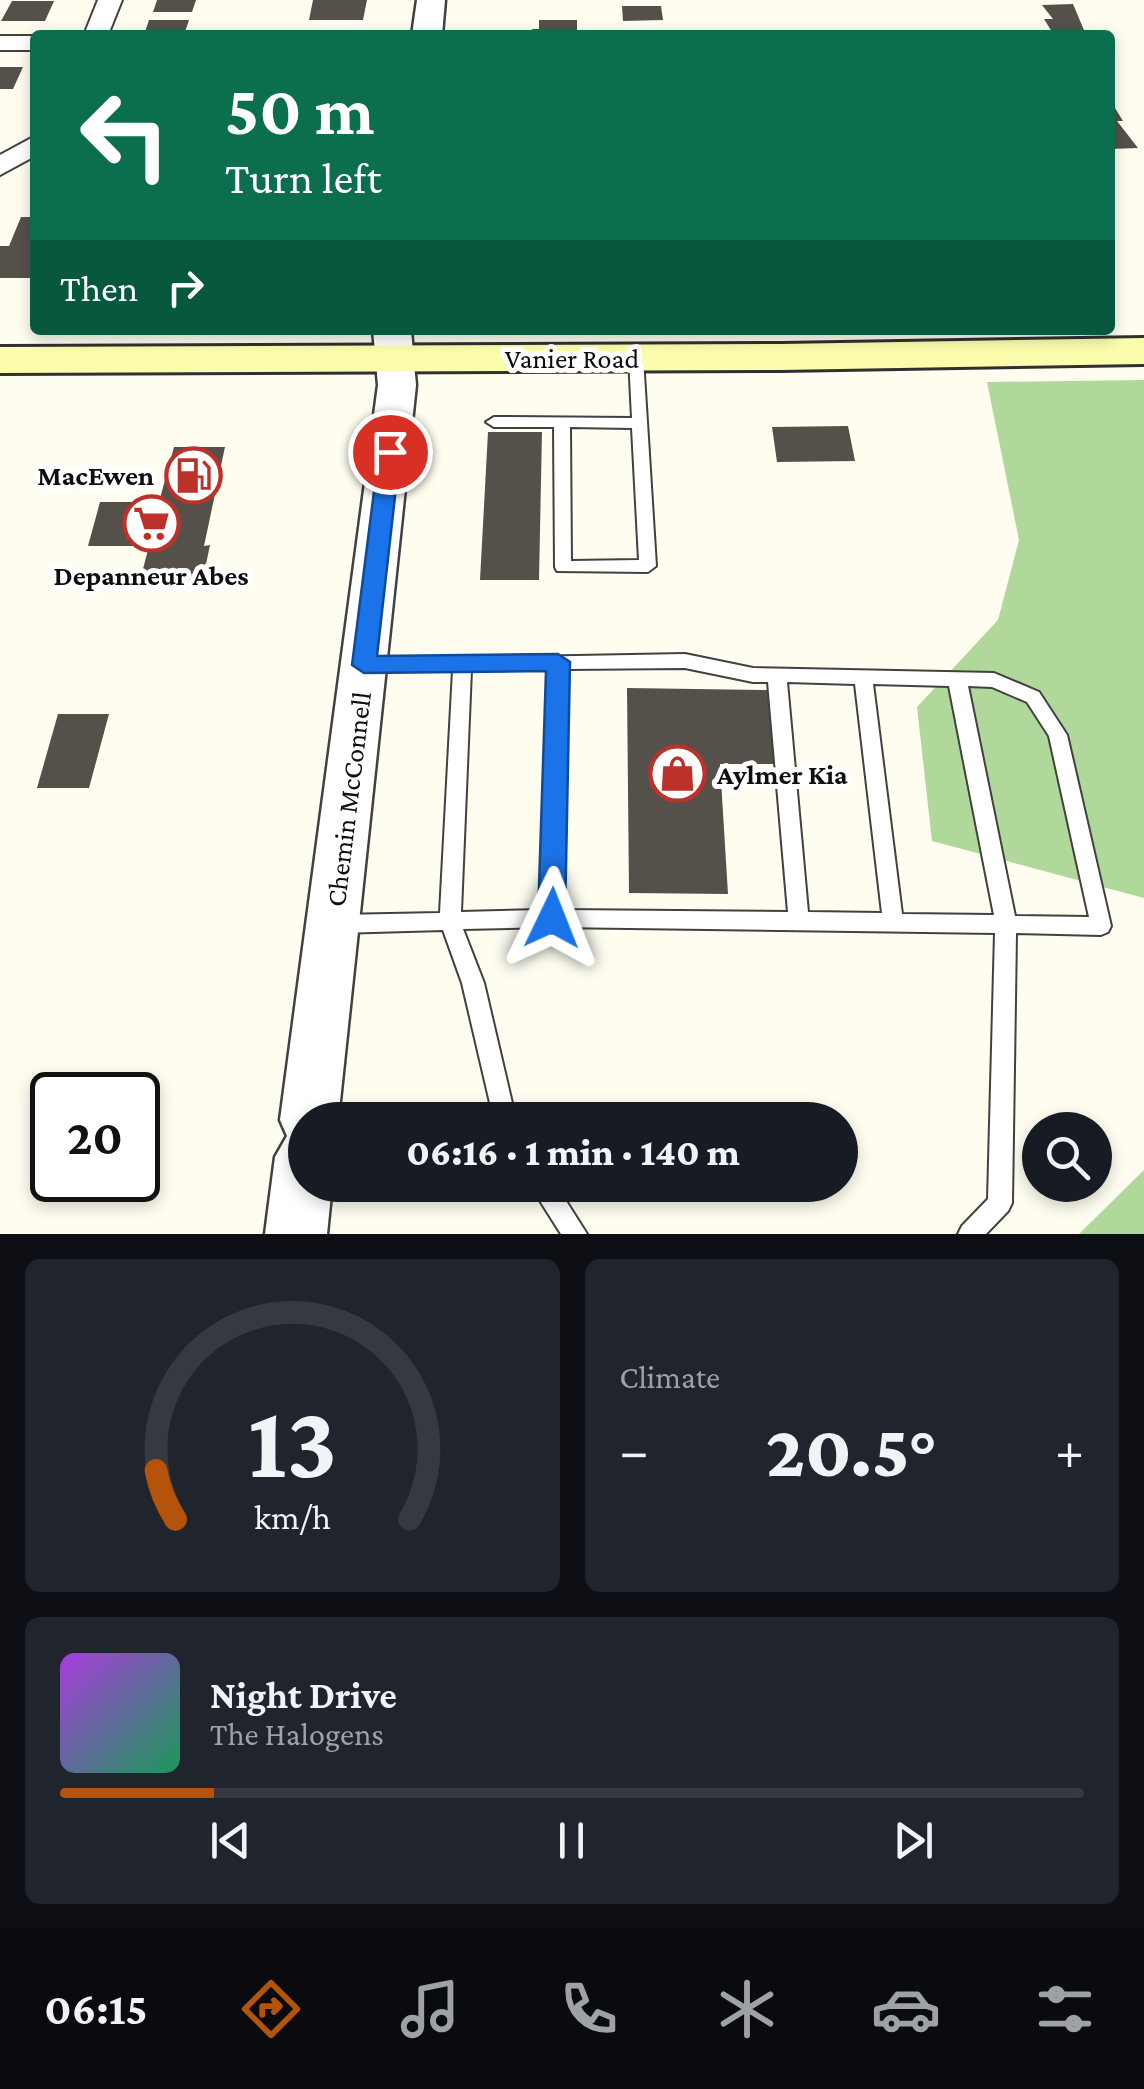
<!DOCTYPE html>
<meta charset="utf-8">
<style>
:root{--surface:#171b24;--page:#20242c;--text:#f1f3f6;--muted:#9ea1a6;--line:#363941;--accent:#b45309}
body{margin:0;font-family:"Crimson Pro",serif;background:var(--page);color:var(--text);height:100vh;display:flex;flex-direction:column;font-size:38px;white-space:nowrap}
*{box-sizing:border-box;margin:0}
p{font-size:32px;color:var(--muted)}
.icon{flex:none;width:55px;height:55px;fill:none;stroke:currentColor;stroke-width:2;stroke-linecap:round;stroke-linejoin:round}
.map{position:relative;height:1234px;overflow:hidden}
.drawer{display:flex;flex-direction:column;gap:25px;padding:25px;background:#0d0f14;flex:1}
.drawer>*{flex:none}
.banner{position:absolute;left:30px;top:30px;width:1085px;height:305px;border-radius:10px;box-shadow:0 5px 15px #0003;background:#0b6e4f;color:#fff;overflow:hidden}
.controls{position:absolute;left:1022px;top:1112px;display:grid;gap:20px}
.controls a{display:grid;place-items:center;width:90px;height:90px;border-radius:50%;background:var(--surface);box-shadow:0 5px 15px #0003;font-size:50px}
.speed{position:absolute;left:30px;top:1072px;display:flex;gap:20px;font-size:50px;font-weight:700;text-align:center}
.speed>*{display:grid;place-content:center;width:130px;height:130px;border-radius:50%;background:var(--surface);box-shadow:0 5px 15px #0003;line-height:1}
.speed .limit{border:5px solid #111;border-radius:15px;background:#fff;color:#111}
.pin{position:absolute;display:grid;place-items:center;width:85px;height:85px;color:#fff;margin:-42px;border:5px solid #fff;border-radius:50%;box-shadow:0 2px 10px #0007}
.me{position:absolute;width:110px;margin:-55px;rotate:2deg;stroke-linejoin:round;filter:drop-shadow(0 0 8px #0008)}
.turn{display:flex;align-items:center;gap:35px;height:210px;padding:0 30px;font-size:45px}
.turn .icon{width:130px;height:130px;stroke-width:2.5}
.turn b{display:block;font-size:70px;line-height:85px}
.then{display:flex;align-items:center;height:95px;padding:0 30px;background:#0003;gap:20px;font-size:38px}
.big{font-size:75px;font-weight:800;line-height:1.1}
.drawer .tile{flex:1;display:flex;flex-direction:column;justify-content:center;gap:15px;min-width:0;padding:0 35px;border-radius:15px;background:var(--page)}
.drawer .dial{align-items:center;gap:0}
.dial svg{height:260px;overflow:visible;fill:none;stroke:var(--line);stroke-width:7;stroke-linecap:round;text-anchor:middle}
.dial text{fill:var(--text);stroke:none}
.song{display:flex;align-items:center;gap:30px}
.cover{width:120px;height:120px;border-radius:15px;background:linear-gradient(135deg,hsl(280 70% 55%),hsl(150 70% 35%))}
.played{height:10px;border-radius:5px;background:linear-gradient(90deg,var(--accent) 15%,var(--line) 15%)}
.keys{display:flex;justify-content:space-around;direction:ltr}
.heat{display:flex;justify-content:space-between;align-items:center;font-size:55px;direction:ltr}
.drawer .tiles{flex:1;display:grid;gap:25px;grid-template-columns:1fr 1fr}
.tile:last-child{grid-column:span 2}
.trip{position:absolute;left:288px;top:1102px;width:570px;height:100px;border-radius:50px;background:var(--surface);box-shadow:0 5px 15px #0003;font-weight:800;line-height:100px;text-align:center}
.tabs{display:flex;height:160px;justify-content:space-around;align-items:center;background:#090b0e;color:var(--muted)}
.tabs .icon{width:70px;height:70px}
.tabs .on{color:var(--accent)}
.tabs b{font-size:45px;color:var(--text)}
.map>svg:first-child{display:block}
.forest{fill:#b0d89a}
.building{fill:#56504b}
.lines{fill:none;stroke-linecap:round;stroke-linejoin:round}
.service-casing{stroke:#414141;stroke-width:4}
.minor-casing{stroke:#414141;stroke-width:4}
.tertiary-casing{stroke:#414141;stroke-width:5}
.secondary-casing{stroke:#303030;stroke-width:6}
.service{fill:#fff;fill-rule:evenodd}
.minor{fill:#fff;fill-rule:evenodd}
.tertiary{fill:#fff;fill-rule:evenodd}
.secondary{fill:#fcfcad;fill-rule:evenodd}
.route{fill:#1a73e8;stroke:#114b97;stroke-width:2.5}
.labels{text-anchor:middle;stroke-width:10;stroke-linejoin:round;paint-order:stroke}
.street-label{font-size:28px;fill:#0e0e0e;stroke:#fff}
.poi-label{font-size:28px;font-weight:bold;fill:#0e0e0e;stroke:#fff;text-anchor:end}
</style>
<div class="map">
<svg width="1144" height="1234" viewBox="0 0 1144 1234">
<rect width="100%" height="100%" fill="#fefdf0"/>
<g class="forest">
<path d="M1144,380V898L932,841L917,707L998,620L1019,540L987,382Z"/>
<path d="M1144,1170V1234H1079Z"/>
</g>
<g class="building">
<path d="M157,0H196L192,12H153Z"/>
<path d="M313,0H367L363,20H309Z"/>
<path d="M12,1H54L45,21H1Z"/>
<path d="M1073,4L1086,35H1054L1044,19H1053L1042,5Z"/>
<path d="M622,6H661L663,20L623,21Z"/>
<path d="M149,20H189L184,35H144Z"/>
<path d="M539,20H577V35H532V29H539Z"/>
<path d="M0,67H23L13,89H0Z"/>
<path d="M1110,100L1123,121H1117L1138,148L1110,149Z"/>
<path d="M21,217H35V278H0V246H9Z"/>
<path d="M848,426L855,461L777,462L772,427Z"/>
<path d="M488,432H542L539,580H480Z"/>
<path d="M174,447H225L204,546L210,545L201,588H138L149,546H88L100,502H159Z"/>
<path d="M627,688L768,690L774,764H720L728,894L629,893Z"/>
<path d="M58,714H109L89,788H37Z"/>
</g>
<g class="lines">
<defs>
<g id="service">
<path d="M636,354L643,358L656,566L648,572L557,571L555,567L554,427H494L486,422L494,417L632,418L629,358ZM570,427L632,428L639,560L571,561Z"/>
<path d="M685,654L753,668L994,673L1039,692L1067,735L1111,926L1108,932L1101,935L1016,933L1012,1203L1008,1211L986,1234H958L962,1226L988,1199L995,933L552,927L463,929L484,983L516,1120H494L462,983L443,930L338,933L331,930L328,924L331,918L338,915L440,913L453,670L364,672L358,670L355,665L358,660ZM685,668L753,682H768L788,912L562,910L567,669ZM549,669L542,910L461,912L471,670ZM787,682L855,684L882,913L808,912ZM873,684L949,686L994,915L902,914ZM968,686L992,687L1027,702L1049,736L1089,917L1015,916Z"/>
<path d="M530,1185H556L587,1234H561Z"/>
</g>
<g id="minor">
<path d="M98,0H122L108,35H84Z"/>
<rect x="0" y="36" width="35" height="14"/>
<path d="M35,136V156L0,175V155Z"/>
</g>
<g id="tertiary">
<path d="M417,0H445L442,35H412Z"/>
<path d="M373,330H411L416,385L338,1120H305V1185H332L327,1234H265L275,1157L287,1136L280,1120L378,385Z"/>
</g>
<path id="secondary" d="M1144,338V364L781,370L0,373V347L781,344Z"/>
</defs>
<use href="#service" class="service-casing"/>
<use href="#minor" class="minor-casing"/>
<use href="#tertiary" class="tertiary-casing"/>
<use href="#secondary" class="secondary-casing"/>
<use href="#service" class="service"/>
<use href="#minor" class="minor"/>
<use href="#tertiary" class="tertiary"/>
<use href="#secondary" class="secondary"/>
</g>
<path class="route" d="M390,446L400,452L377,656L558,654L570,662L565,918L561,925L552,929L542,925L538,918L546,671L364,673L352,665L379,452Z"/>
<defs>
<symbol id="fuel-ring" viewBox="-11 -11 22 22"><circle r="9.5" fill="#fff" stroke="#ba322a" stroke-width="1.5"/><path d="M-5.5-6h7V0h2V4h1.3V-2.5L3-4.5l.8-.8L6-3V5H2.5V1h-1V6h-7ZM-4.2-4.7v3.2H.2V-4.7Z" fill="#ba322a"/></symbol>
<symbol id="supermarket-ring" viewBox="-11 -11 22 22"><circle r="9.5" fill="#fff" stroke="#ba322a" stroke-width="1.5"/><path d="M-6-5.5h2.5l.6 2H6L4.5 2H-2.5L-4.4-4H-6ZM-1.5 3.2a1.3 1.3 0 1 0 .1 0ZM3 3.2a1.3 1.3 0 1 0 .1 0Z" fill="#ba322a"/></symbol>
<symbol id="shop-ring" viewBox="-11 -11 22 22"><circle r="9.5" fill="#fff" stroke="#ba322a" stroke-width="1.5"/><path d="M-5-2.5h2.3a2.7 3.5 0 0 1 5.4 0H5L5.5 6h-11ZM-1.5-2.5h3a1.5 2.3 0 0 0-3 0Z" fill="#ba322a"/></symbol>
</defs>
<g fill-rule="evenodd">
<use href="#fuel-ring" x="162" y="444" width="63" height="63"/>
<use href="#supermarket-ring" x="120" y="492" width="63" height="63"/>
<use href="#shop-ring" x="646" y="742" width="63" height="63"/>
</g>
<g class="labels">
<g class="street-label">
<text x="572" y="368">Vanier Road</text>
<text transform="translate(348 799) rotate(-83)" y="10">Chemin McConnell</text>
</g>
<g class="poi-label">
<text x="154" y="485">MacEwen</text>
<text x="151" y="585" text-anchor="middle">Depanneur Abes</text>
<text x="717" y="784" text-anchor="start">Aylmer Kia</text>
</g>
</g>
</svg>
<div class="controls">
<a><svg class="icon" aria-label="search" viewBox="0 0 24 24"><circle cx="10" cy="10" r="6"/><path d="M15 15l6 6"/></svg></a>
</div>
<div class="speed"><div class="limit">20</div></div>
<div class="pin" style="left:390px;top:452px;background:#d93025"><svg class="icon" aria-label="arrive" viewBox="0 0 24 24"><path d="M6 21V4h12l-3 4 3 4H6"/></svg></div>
<svg class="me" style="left:552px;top:918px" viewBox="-20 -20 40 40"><path d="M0-17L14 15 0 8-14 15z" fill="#1a73e8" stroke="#fff" stroke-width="4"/></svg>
<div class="trip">06:16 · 1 min · 140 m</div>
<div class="banner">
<div class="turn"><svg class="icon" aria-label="left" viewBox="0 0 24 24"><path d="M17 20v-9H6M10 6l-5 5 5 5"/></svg><div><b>50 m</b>Turn left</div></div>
<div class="then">Then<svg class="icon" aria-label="right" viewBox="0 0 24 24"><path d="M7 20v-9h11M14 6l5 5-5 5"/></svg></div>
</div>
</div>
<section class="drawer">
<div class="tiles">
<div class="tile dial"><svg viewBox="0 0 100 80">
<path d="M14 69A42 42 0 1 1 86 69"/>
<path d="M14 69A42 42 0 0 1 8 54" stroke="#b45309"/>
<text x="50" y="56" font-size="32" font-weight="700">13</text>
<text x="50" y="72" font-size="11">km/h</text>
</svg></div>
<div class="tile"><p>Climate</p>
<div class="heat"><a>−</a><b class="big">20.5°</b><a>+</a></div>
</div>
<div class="tile">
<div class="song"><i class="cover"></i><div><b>Night Drive</b><p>The Halogens</p></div></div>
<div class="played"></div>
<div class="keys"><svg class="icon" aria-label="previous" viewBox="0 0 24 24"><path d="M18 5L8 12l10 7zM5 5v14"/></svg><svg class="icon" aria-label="pause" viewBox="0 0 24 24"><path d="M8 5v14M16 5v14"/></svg><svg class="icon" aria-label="next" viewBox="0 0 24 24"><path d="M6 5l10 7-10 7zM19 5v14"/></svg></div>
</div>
</div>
</section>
<nav class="tabs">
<b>06:15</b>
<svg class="icon on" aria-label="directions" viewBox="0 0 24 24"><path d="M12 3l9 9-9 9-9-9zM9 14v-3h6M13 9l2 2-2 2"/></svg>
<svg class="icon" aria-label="music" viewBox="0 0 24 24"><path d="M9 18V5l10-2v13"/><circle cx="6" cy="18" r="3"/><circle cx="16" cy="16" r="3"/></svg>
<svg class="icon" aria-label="phone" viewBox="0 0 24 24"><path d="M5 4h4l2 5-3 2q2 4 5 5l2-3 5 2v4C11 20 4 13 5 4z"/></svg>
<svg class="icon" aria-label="climate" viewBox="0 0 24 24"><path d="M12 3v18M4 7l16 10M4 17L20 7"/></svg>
<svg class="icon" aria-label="car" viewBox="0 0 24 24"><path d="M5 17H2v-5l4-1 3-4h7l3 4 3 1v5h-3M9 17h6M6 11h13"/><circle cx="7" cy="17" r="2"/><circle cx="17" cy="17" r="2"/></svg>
<svg class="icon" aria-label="filters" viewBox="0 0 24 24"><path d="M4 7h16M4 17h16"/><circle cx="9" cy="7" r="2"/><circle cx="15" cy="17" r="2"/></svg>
</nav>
